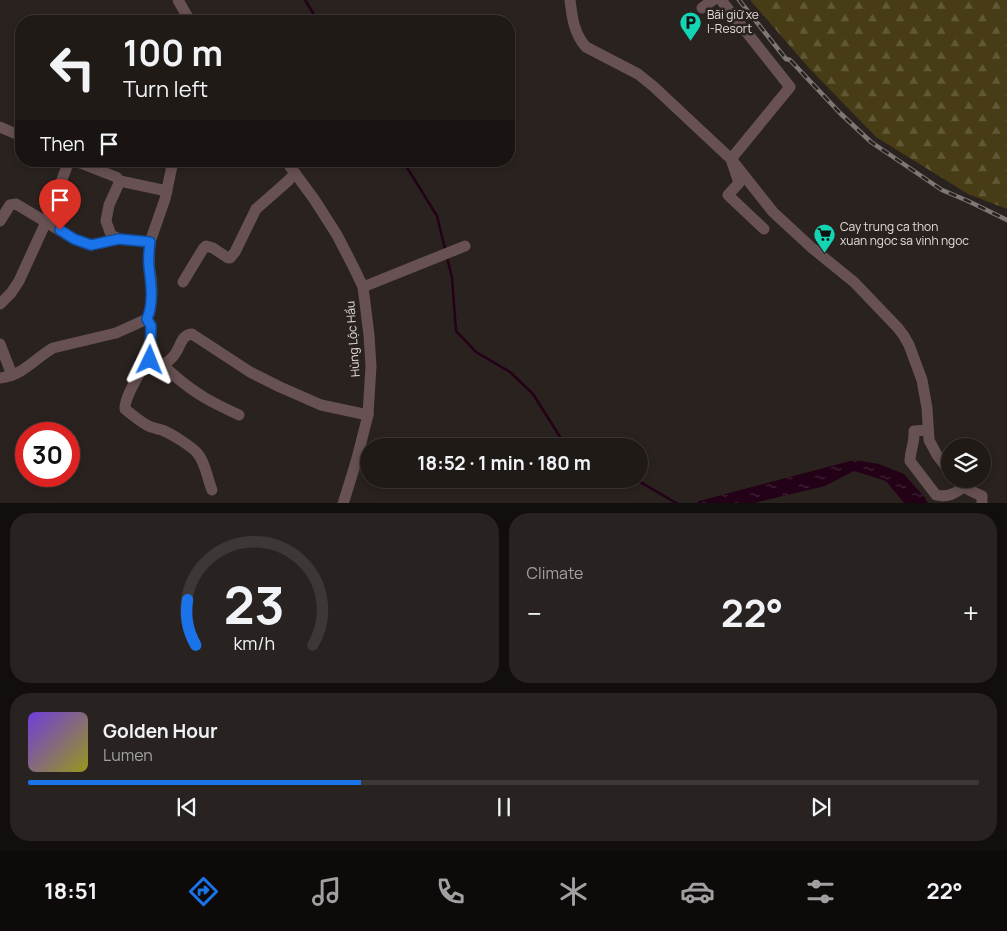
<!DOCTYPE html>
<meta charset="utf-8">
<style>
:root{--surface:#201a17;--page:#282320;--text:#f1f3f6;--muted:#a2a1a1;--line:#3d3836;--accent:#1a73e8}
body{margin:0;font-family:Manrope,sans-serif;background:var(--page);color:var(--text);height:100vh;display:flex;flex-direction:column;font-size:19px;white-space:nowrap}
*{box-sizing:border-box;margin:0}
p{font-size:16px;color:var(--muted)}
.icon{flex:none;width:28px;height:28px;fill:none;stroke:currentColor;stroke-width:2;stroke-linecap:round;stroke-linejoin:round}
.map{position:relative;height:503px;overflow:hidden}
.details{display:flex;flex-direction:column;gap:10px;padding:10px;background:#120e0d;flex:1}
.details>*{flex:none}
.guide{position:absolute;left:15px;top:15px;width:500px;height:152px;border-radius:20px;box-shadow:0 2px 8px #0003,0 0 0 1px var(--line);background:#201a17;color:var(--text);overflow:hidden}
.buttons{position:absolute;left:941px;top:438px;display:grid;gap:10px}
.buttons a{display:grid;place-items:center;width:50px;height:50px;border-radius:50%;background:var(--surface);box-shadow:0 2px 8px #0003,0 0 0 1px var(--line);font-size:25px}
.speed{position:absolute;left:15px;top:422px;display:flex;gap:10px;font-size:25px;font-weight:700;text-align:center}
.speed>*{display:grid;place-content:center;width:65px;height:65px;border-radius:50%;background:var(--surface);box-shadow:0 2px 8px #0003,0 0 0 1px var(--line);line-height:1}
.speed .limit{border:8px solid #d22;background:#fff;color:#111}
.pin{position:absolute;display:grid;place-items:center;width:42px;height:42px;color:#fff;margin:-51px -21px;border-radius:50% 50% 50% 0;rotate:-45deg;box-shadow:0 0 5px #0007}
.pin .icon{rotate:45deg}
.me{position:absolute;width:55px;margin:-28px;rotate:2deg;stroke-linejoin:round;filter:drop-shadow(0 0 4px #0008)}
.turn{display:flex;align-items:center;gap:18px;height:105px;padding:0 25px;font-size:22px}
.turn .icon{width:65px;height:65px;stroke-width:2.5}
.turn b{display:block;font-size:35px;line-height:42px}
.then{display:flex;align-items:center;height:48px;padding:0 25px;background:#0003;gap:10px;font-size:19px}
.big{font-size:38px;font-weight:700;line-height:1.1}
.details .card{flex:1;display:flex;flex-direction:column;justify-content:center;gap:8px;min-width:0;padding:0 18px;border-radius:20px;background:var(--page)}
.details .dial{align-items:center;gap:0}
.dial svg{height:130px;overflow:visible;fill:none;stroke:var(--line);stroke-width:7;stroke-linecap:round;text-anchor:middle}
.dial text{fill:var(--text);stroke:none}
.song{display:flex;align-items:center;gap:15px}
.cover{width:60px;height:60px;border-radius:8px;background:linear-gradient(135deg,hsl(260 70% 55%),hsl(60 70% 35%))}
.played{height:5px;border-radius:2px;background:linear-gradient(90deg,var(--accent) 35%,var(--line) 35%)}
.keys{display:flex;justify-content:space-around;direction:ltr}
.heat{display:flex;justify-content:space-between;align-items:center;font-size:28px;direction:ltr}
.details .tiles{flex:1;display:grid;gap:10px;grid-template-columns:1fr 1fr}
.card:last-child{grid-column:span 2}
.trip{position:absolute;left:360px;top:438px;width:288px;height:50px;border-radius:25px;background:var(--surface);box-shadow:0 2px 8px #0003,0 0 0 1px var(--line);font-weight:700;line-height:50px;text-align:center}
.tabs{display:flex;height:80px;justify-content:space-around;align-items:center;background:#0d0a09;color:var(--muted)}
.tabs .icon{width:35px;height:35px}
.tabs .selected{color:var(--accent)}
.tabs b{font-size:22px;color:var(--text)}
.map>svg:first-child{display:block}
.forest{fill:url(#forest-firs)}
.water{fill:url(#water-ripples)}
.lines{fill:none;stroke-linecap:round;stroke-linejoin:round}
.stream{stroke:#230116;stroke-width:2.5}
.minor{stroke:#675152;stroke-width:11}
.rail-casing{stroke:#7e7775;stroke-width:4.5}
.rail{stroke:#2a221f;stroke-width:2.5;stroke-dasharray:8;stroke-linecap:butt}
.route-casing{stroke:#114b97;stroke-width:12}
.route{stroke:#1a73e8;stroke-width:9}
.labels{text-anchor:middle;stroke-width:5;stroke-linejoin:round;paint-order:stroke}
.poi-label{font-size:12px;fill:#e2dcdb;stroke:#2a221f;text-anchor:start}
.street-label{font-size:12px;fill:#e2dcdb;stroke:#2a221f}
</style>
<div class="map">
<svg width="1007" height="504" viewBox="0 0 1007 504">
<defs>
<pattern id="forest-firs" width="22" height="20" patternUnits="userSpaceOnUse" patternTransform="scale(1.25)"><rect width="22" height="20" fill="#473c15"/><path d="M5 1l3.5 6h-7zM16 11l3.5 6h-7z" fill="#615836"/></pattern>
<pattern id="water-ripples" width="26" height="14" patternUnits="userSpaceOnUse" patternTransform="scale(1.25)"><rect width="26" height="14" fill="#230116"/><path d="M2 4q2-2 4 0t4 0M15 11q2-2 4 0t4 0" fill="none" stroke="#432537"/></pattern>
</defs>
<rect width="100%" height="100%" fill="#2a221f"/>
<path class="forest" d="M750,0H1007V209L968,194L876,137L808,67Z"/>
<path class="water" d="M854,460L879,464L904,474L925,498L928,503H904L886,481L854,471L825,486L754,503H697L699,501Z"/>
<g class="lines">
<g class="stream">
<path d="M305,0L318,21"/>
<path d="M403,161L437,216L445,249"/>
<path d="M447,257L452,278L456,331L476,352L510,372L533,394L562,440L576,446"/>
<path d="M635,479L678,504"/>
</g>
<g class="minor">
<path d="M178,0L190,21"/>
<path d="M570,0C572,17 574,34 586,47L638,74L653,86L731,159L773,212L812,248L854,282L898,328L904,336L909,345L922,380L927,408L929,440L937,455L950,472"/>
<path d="M721,0L790,87L731,159L739,183L728,195L764,229"/>
<path d="M702,8L713,0"/>
<path d="M0,127L21,136"/>
<path d="M69,161L46,222L74,239L91,245L119,239L150,242"/>
<path d="M75,161L116,177L120,181L167,191"/>
<path d="M286,161L314,199L337,235L354,268L363,287L369,335L371,366L368,415L356,462L343,504"/>
<path d="M0,221L10,205L16,204L46,222L19,281L11,293L0,304"/>
<path d="M119,239L111,235L106,221L109,205L120,181"/>
<path d="M183,282L203,249L206,246L213,248L228,258H230L235,252L256,209L289,180L295,173"/>
<path d="M363,287L465,246"/>
<path d="M147,319L151,326L149,360"/>
<path d="M0,344L12,375"/>
<path d="M163,365C167,362 172,359 175,354C181,346 181,335 192,334L250,372L280,387L321,405L368,415"/>
<path d="M0,378C24,375 34,359 53,348L116,333L136,324L147,319L150,311L152,291L151,277L149,266L150,242L165,199L173,161"/>
<path d="M928,430L914,431C915,442 910,451 910,461L936,495C948,498 955,493 964,487"/>
<path d="M956,479L969,490L982,496V504"/>
<path d="M212,490C207,478 206,464 198,454C193,447 170,433 162,430C158,429 154,428 151,427C143,424 131,414 125,409C124,398 142,368 149,360C160,359 167,370 175,376C197,395 213,403 239,415"/>
</g>
<defs>
<path id="rail" d="M739,0L786,59L790,60L840,113L871,142L942,190L968,201L1007,220"/>
</defs>
<use href="#rail" class="rail-casing"/>
<use href="#rail" class="rail"/>
</g>
<g class="lines">
<defs>
<path id="route" d="M60,230L74,239L91,245L119,239L150,242C149,250 148,259 149,267C151,284 154,302 147,319L151,326L150,360"/>
</defs>
<use href="#route" class="route-casing"/>
<use href="#route" class="route"/>
</g>
<defs>
<symbol id="parking-pin" viewBox="-11 -11 22 30"><path d="M0 17L-7.5 6A9.5 9.5 0 1 1 7.5 6Z" fill="#13d5b3" stroke="#2a221f"/><path d="M-3.5-5.5H1a3.5 3.5 0 0 1 0 7H-1V5.5H-3.5ZM-1-3.4V-.6H.8a1.4 1.4 0 0 0 0-2.8Z" fill="#111"/></symbol>
<symbol id="supermarket-pin" viewBox="-11 -11 22 30"><path d="M0 17L-7.5 6A9.5 9.5 0 1 1 7.5 6Z" fill="#13d5b3" stroke="#2a221f"/><path d="M-6-5.5h2.5l.6 2H6L4.5 2H-2.5L-4.4-4H-6ZM-1.5 3.2a1.3 1.3 0 1 0 .1 0ZM3 3.2a1.3 1.3 0 1 0 .1 0Z" fill="#111"/></symbol>
</defs>
<g fill-rule="evenodd">
<use href="#parking-pin" x="678" y="10" width="25" height="34"/>
<use href="#supermarket-pin" x="812" y="222" width="25" height="34"/>
</g>
<g class="labels">
<g class="poi-label">
<text x="707" y="19">Bãi giữ xe<tspan x="707" dy="14">I-Resort</tspan></text>
<text x="840" y="231">Cay trung ca thon<tspan x="840" dy="14">xuan ngoc sa vinh ngoc</tspan></text>
</g>
<g class="street-label">
<text transform="translate(353 339) rotate(-94)" y="4">Hùng Lộc Hầu</text>
</g>
</g>
</svg>
<div class="buttons">
<a><svg class="icon" aria-label="layers" viewBox="0 0 24 24"><path d="M12 4l9 5-9 5-9-5zM3 14l9 5 9-5"/></svg></a>
</div>
<div class="speed"><div class="limit">30</div></div>
<div class="pin" style="left:60px;top:230px;background:#d93025"><svg class="icon" aria-label="arrive" viewBox="0 0 24 24"><path d="M6 21V4h12l-3 4 3 4H6"/></svg></div>
<svg class="me" style="left:150px;top:360px" viewBox="-20 -20 40 40"><path d="M0-17L14 15 0 8-14 15z" fill="#1a73e8" stroke="#fff" stroke-width="4"/></svg>
<div class="trip">18:52 · 1 min · 180 m</div>
<div class="guide">
<div class="turn"><svg class="icon" aria-label="left" viewBox="0 0 24 24"><path d="M17 20v-9H6M10 6l-5 5 5 5"/></svg><div><b>100 m</b>Turn left</div></div>
<div class="then">Then<svg class="icon" aria-label="arrive" viewBox="0 0 24 24"><path d="M6 21V4h12l-3 4 3 4H6"/></svg></div>
</div>
</div>
<section class="details">
<div class="tiles">
<div class="card dial"><svg viewBox="0 0 100 80">
<path d="M14 69A42 42 0 1 1 86 69"/>
<path d="M14 69A42 42 0 0 1 9 41" stroke="#1a73e8"/>
<text x="50" y="56" font-size="32" font-weight="700">23</text>
<text x="50" y="72" font-size="11">km/h</text>
</svg></div>
<div class="card"><p>Climate</p>
<div class="heat"><a>−</a><b class="big">22°</b><a>+</a></div>
</div>
<div class="card">
<div class="song"><i class="cover"></i><div><b>Golden Hour</b><p>Lumen</p></div></div>
<div class="played"></div>
<div class="keys"><svg class="icon" aria-label="previous" viewBox="0 0 24 24"><path d="M18 5L8 12l10 7zM5 5v14"/></svg><svg class="icon" aria-label="pause" viewBox="0 0 24 24"><path d="M8 5v14M16 5v14"/></svg><svg class="icon" aria-label="next" viewBox="0 0 24 24"><path d="M6 5l10 7-10 7zM19 5v14"/></svg></div>
</div>
</div>
</section>
<nav class="tabs">
<b>18:51</b>
<svg class="icon selected" aria-label="directions" viewBox="0 0 24 24"><path d="M12 3l9 9-9 9-9-9zM9 14v-3h6M13 9l2 2-2 2"/></svg>
<svg class="icon" aria-label="music" viewBox="0 0 24 24"><path d="M9 18V5l10-2v13"/><circle cx="6" cy="18" r="3"/><circle cx="16" cy="16" r="3"/></svg>
<svg class="icon" aria-label="phone" viewBox="0 0 24 24"><path d="M5 4h4l2 5-3 2q2 4 5 5l2-3 5 2v4C11 20 4 13 5 4z"/></svg>
<svg class="icon" aria-label="climate" viewBox="0 0 24 24"><path d="M12 3v18M4 7l16 10M4 17L20 7"/></svg>
<svg class="icon" aria-label="car" viewBox="0 0 24 24"><path d="M5 17H2v-5l4-1 3-4h7l3 4 3 1v5h-3M9 17h6M6 11h13"/><circle cx="7" cy="17" r="2"/><circle cx="17" cy="17" r="2"/></svg>
<svg class="icon" aria-label="filters" viewBox="0 0 24 24"><path d="M4 7h16M4 17h16"/><circle cx="9" cy="7" r="2"/><circle cx="15" cy="17" r="2"/></svg>
<b>22°</b>
</nav>
